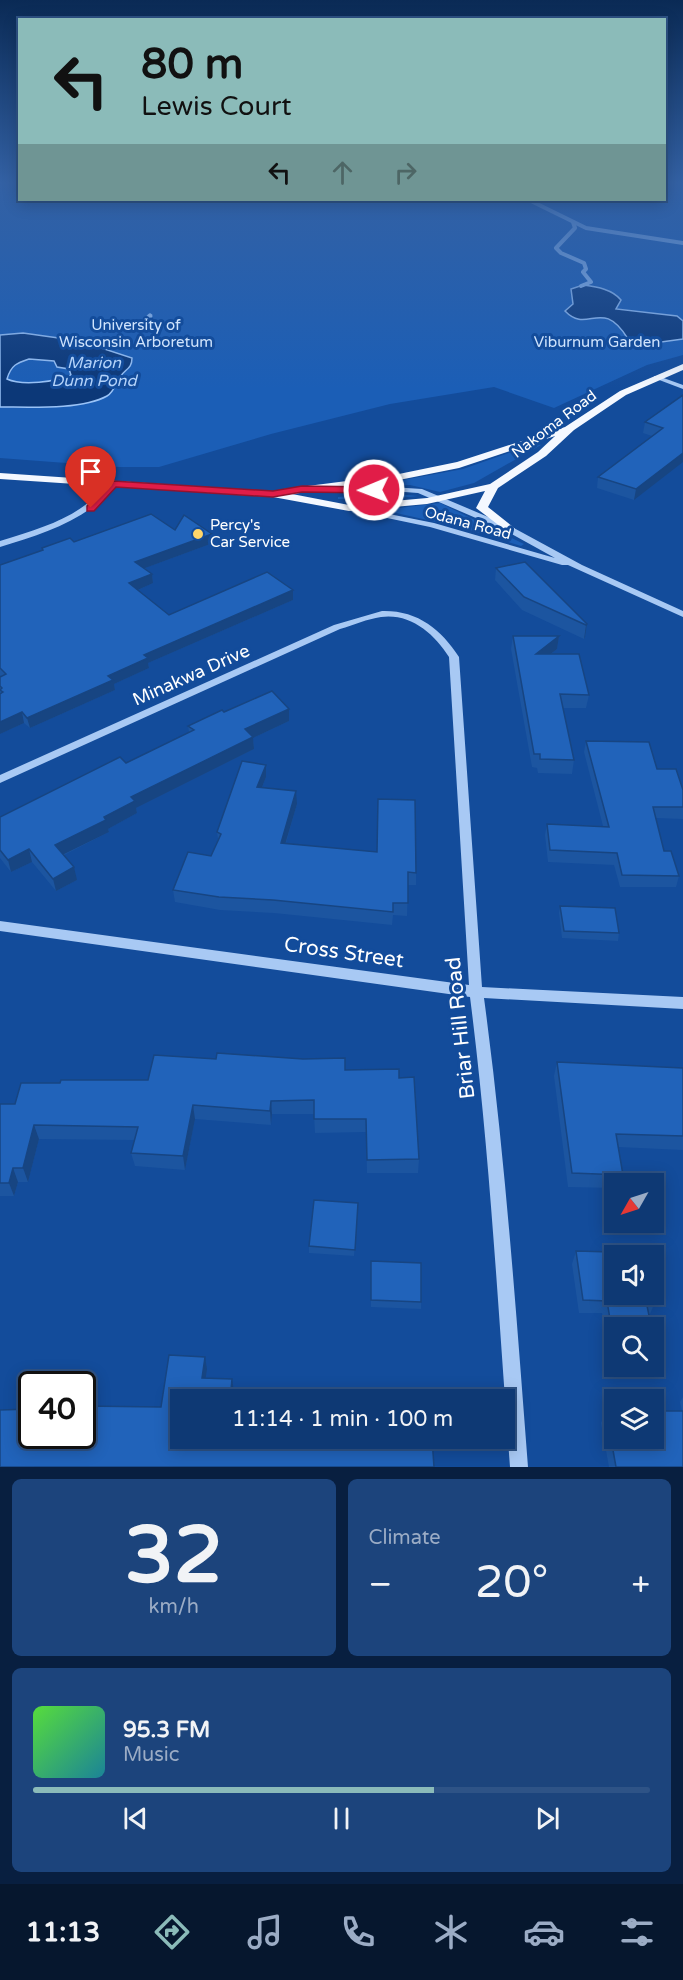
<!DOCTYPE html>
<meta charset="utf-8">
<style>
:root{--surface:#0e3974;--page:#1c447c;--text:#f1f3f6;--muted:#9bacc5;--line:#2e5386;--accent:#8bbbb9}
body{margin:0;font-family:"Varela Round",sans-serif;background:var(--page);color:var(--text);height:100vh;display:flex;flex-direction:column;font-size:22px;white-space:nowrap}
*{box-sizing:border-box;margin:0}
p{font-size:20px;color:var(--muted)}
.icon{flex:none;width:33px;height:33px;fill:none;stroke:currentColor;stroke-width:2;stroke-linecap:round;stroke-linejoin:round}
.map{position:relative;height:1467px;overflow:hidden}
.drawer{display:flex;flex-direction:column;gap:12px;padding:12px;background:#081f40;flex:1}
.drawer>*{flex:none}
.top-card{position:absolute;left:18px;top:18px;width:648px;height:183px;border-radius:0px;box-shadow:0 3px 15px #0003,0 0 0 2px var(--line);background:#8bbbb9;color:#111;overflow:hidden}
.needle{width:39px;rotate:231deg}
.fabs{position:absolute;left:604px;top:1173px;display:grid;gap:12px}
.fabs a{display:grid;place-items:center;width:60px;height:60px;border-radius:0px;background:var(--surface);box-shadow:0 3px 15px #0003,0 0 0 2px var(--line);font-size:30px}
.speed{position:absolute;left:18px;top:1371px;display:flex;gap:12px;font-size:30px;font-weight:700;text-align:center}
.speed>*{display:grid;place-content:center;width:78px;height:78px;border-radius:50%;background:var(--surface);box-shadow:0 3px 15px #0003,0 0 0 2px var(--line);line-height:1}
.speed .limit{border:3px solid #111;border-radius:9px;background:#fff;color:#111}
.pin{position:absolute;display:grid;place-items:center;width:51px;height:51px;color:#fff;margin:-62px -26px;border-radius:50% 50% 50% 0;rotate:-45deg;box-shadow:0 0 6px #0007}
.pin .icon{rotate:45deg}
.me{position:absolute;width:66px;margin:-33px;rotate:269deg;stroke-linejoin:round;filter:drop-shadow(0 0 4px #0008)}
.turn{display:flex;align-items:center;gap:21px;height:126px;padding:0 24px;font-size:27px}
.turn .icon{width:78px;height:78px;stroke-width:2.5}
.turn b{display:block;font-size:42px;line-height:51px}
.lanes{display:flex;align-items:center;height:57px;padding:0 24px;background:#0003;justify-content:center;gap:30px;direction:ltr}
.lanes .off{opacity:.35}
.big{font-size:45px;font-weight:600;line-height:1.1}
.drawer .card{flex:1;display:flex;flex-direction:column;justify-content:center;gap:9px;min-width:0;padding:0 21px;border-radius:9px;background:var(--page)}
.drawer .dial{align-items:center;gap:0}
.dial b{font-size:78px;line-height:1}
.song{display:flex;align-items:center;gap:18px}
.cover{width:72px;height:72px;border-radius:9px;background:linear-gradient(135deg,hsl(110 70% 55%),hsl(190 70% 35%))}
.played{height:6px;border-radius:3px;background:linear-gradient(90deg,var(--accent) 65%,var(--line) 65%)}
.keys{display:flex;justify-content:space-around;direction:ltr}
.heat{display:flex;justify-content:space-between;align-items:center;font-size:33px;direction:ltr}
.drawer .tiles{flex:1;display:grid;gap:12px;grid-template-columns:1fr 1fr}
.card:last-child{grid-column:span 2}
.trip{position:absolute;left:170px;top:1389px;width:345px;height:60px;border-radius:0px;background:var(--surface);box-shadow:0 3px 15px #0003,0 0 0 2px var(--line);font-weight:600;line-height:60px;text-align:center}
.dock{display:flex;height:96px;justify-content:space-around;align-items:center;background:#06172e;color:var(--muted)}
.dock .icon{width:42px;height:42px}
.dock .on{color:var(--accent)}
.dock b{font-size:27px;color:var(--text)}
.map>svg:first-child{display:block}
.green{fill:#1b5eb6}
.water{fill:#0c3878;stroke:#9ac3f7;stroke-width:1.5;fill-rule:evenodd}
.lines{fill:none;stroke-linecap:round;stroke-linejoin:round}
.stream-far1{stroke:#9ac3f7;stroke-width:4}
.stream{stroke:#9ac3f7;stroke-width:5}
.minor{fill:#a8c9f4;fill-rule:evenodd}
.major{fill:#f4f8ff;fill-rule:evenodd}
.wall{fill:#1c55a0}
.shaded-wall{fill:#174582}
.building{fill:#2163ba;stroke:#174582;stroke-width:1.5}
.route{fill:#e11d48;stroke:#92132f;stroke-width:1.5}
.poi-dot{fill:#ffd66a;stroke:#134c9b;stroke-width:2}
.labels{text-anchor:middle;stroke-width:6;stroke-linejoin:round;paint-order:stroke}
.far-park-label{font-size:15px;fill:#d0e4fd;stroke:#134c9b}
.far-street-label{font-size:15px;fill:#fff;stroke:#134c9b}
.far-poi-label{font-size:15px;fill:#fff;stroke:#134c9b;text-anchor:start}
.far-water-label{font-size:16px;font-style:italic;fill:#b4d3fa;stroke:#134c9b}
.street-label{font-size:18px;fill:#fff;stroke:#134c9b}
.near-street-label{font-size:21px;fill:#fff;stroke:#134c9b}
</style>
<div class="map">
<svg width="683" height="1467" viewBox="0 0 683 1467">
<rect width="100%" height="100%" fill="#134c9b"/>
<g class="green">
<path d="M0,183H19L20,200H664L665,183H683V355L647,365L554,408L494,387L390,404L271,434L159,467H119L0,458Z"/>
<path d="M537,443L541,445L474,483L440,492L410,485L328,489L403,480L463,469Z"/>
<path d="M386,493L418,496L378,500L338,499V497Z"/>
<path d="M440,503L524,544L521,546L467,529L383,510Z"/>
</g>
<g class="water">
<path d="M583,285C597,287 612,289 621,300L616,309L677,316L683,321V339L661,342L628,339C602,296 588,335 565,311L573,304L571,289Z"/>
<path d="M23,333L80,341L132,358C132,369 125,369 120,377C116,383 114,392 107,396C82,410 29,407 0,407V335ZM29,359L54,361L57,367L69,369L71,375C56,382 22,386 7,379C11,365 17,363 29,359Z"/>
</g>
<g class="lines">
<g class="stream-far1">
<path d="M529,200L586,228L683,243"/>
<path d="M573,222L575,228L556,248L561,253L584,263L586,269L583,272L591,282L581,286"/>
</g>
<path class="stream" d="M143,323L150,316"/>
<g class="minor">
<path d="M654,376H658L683,385V389L654,378Z"/>
<path d="M110,482L117,484C88,520 43,534 0,547V541C44,527 78,519 110,482Z"/>
<path d="M391,487L422,489L512,527L582,565L683,611V617L568,565H562L430,527L349,510L345,508L349,506L434,523L555,558L506,531L418,493L391,491L358,493L309,492L305,490L309,488L358,489Z"/>
<path d="M382,611C417,610 441,629 459,657L482,987L683,997V1009L484,998C505,1154 516,1311 528,1467H510C498,1310 490,1153 470,997L0,931V921L469,985L449,657C434,633 410,613 381,617C367,619 354,625 340,629L0,783V775L334,625Z"/>
</g>
<path class="major" d="M683,364V370L626,395L574,430L546,456L498,488L488,507L513,527L515,529L509,533L476,508L485,491L427,504L349,511L273,497L0,479V473L279,492L284,489L394,475L457,462L565,427L620,391ZM555,436L538,452L490,484L427,498L349,505L292,494L394,481L459,468Z"/>
</g>
<g class="wall">
<path d="M683,395L634,500L597,488L598,477L652,436L643,433L645,422Z"/>
<path d="M175,530L213,543L145,568L152,574L153,583L138,590L169,615L293,590V600L148,663L149,668L114,684L115,690L30,728L24,723L0,734V677L1,676L0,675V565L42,550V548L74,542Z"/>
<path d="M496,568L587,624L585,637L584,639L522,610L495,580Z"/>
<path d="M513,636H559L557,649L551,654L589,695L586,708H563L574,760L572,774L538,773L537,768L532,767L511,649Z"/>
<path d="M289,709V721L253,738L254,749L136,808L137,813L108,829L109,832L64,855L77,880L56,891L32,862L11,872L0,858V817L126,763L189,732L188,726L224,712Z"/>
<path d="M586,741L657,769L683,790V819L656,818L664,851L679,876L676,887H620L614,865L548,862L545,835L547,824L603,826L584,752Z"/>
<path d="M266,765V777L262,788L297,804L286,843L416,873V885H408L407,916L393,915L392,925L274,913L220,910L175,902L173,890L211,856L218,839L217,832Z"/>
<path d="M560,906L619,933L618,941L562,938L559,913Z"/>
<path d="M557,1062L683,1068V1150L618,1147L623,1175L620,1184H615V1188L568,1187L554,1076Z"/>
<path d="M345,1070L399,1078L419,1159L418,1173H367L366,1132L315,1133L314,1114H272L271,1125L195,1119L185,1170L135,1166L131,1153L134,1140L39,1139L28,1182H18L14,1196H0V1104H15L60,1083L148,1080Z"/>
<path d="M358,1203L354,1256L309,1253V1246Z"/>
<path d="M576,1251L655,1302L650,1314H648L650,1320L646,1328H615V1332H605L602,1313H579L572,1264Z"/>
<path d="M371,1261L421,1302V1309L371,1307Z"/>
<path d="M683,1397V1467H609L601,1423L606,1411H682L680,1402Z"/>
</g>
<g class="shaded-wall">
<path d="M683,453V462L634,500L636,489Z"/>
<path d="M212,534L213,543L137,571L135,562Z"/>
<path d="M152,574L153,583L131,593L129,583Z"/>
<path d="M293,590V600L148,663L149,668L114,684L115,690L30,728L27,718L108,676L144,655Z"/>
<path d="M587,624L585,637L584,639L586,625Z"/>
<path d="M559,636L557,649L534,667L536,654Z"/>
<path d="M289,709V721L253,738L254,749L136,808L137,813L108,829L109,832L58,857L55,845L104,817L131,797L245,729Z"/>
<path d="M22,712L24,723L0,734V722Z"/>
<path d="M266,765V777L257,800V787Z"/>
<path d="M296,791L297,804L282,855L281,843Z"/>
<path d="M29,849L32,862L11,872L8,860Z"/>
<path d="M74,867L77,880L56,891L53,879Z"/>
<path d="M271,1101L272,1114L271,1125L270,1111Z"/>
<path d="M193,1105L195,1119L185,1170L183,1156Z"/>
<path d="M34,1125L39,1139L28,1182L23,1168Z"/>
<path d="M13,1168L18,1182L14,1196L9,1183Z"/>
<path d="M205,1357L207,1369L204,1389L202,1378Z"/>
<path d="M232,1379L234,1391L233,1400H230Z"/>
</g>
<g class="building">
<path d="M683,395V453L636,489L598,477L663,428L645,422Z"/>
<path d="M151,514L175,530L184,515L212,534L135,562L152,574L129,583L169,615L267,572L293,590L144,655L148,658L108,676L113,680L27,718L22,712L0,722V694L3,692L0,690L2,688L0,686V677L6,674L0,668V565L43,550L42,548L70,538L74,542Z"/>
<path d="M525,562L587,624L586,625L524,597L496,568Z"/>
<path d="M513,636H559L536,654H579L589,695L560,694L574,760L540,759V754H534Z"/>
<path d="M272,691L289,709L245,729L253,737L131,797L135,801L104,817L106,820L55,845L74,867L53,879L29,849L8,860L0,850V817L120,757L126,763L194,730L188,726L222,710L224,712Z"/>
<path d="M586,741L649,742L657,769H676L683,790V807H653L664,851H671L679,876L622,875L617,853L550,850L547,824L609,827Z"/>
<path d="M242,761L266,765L257,787L296,791L281,843L377,852L378,799L415,800L416,873L408,872V903H393V912L273,900L219,897L173,890L188,852L211,856L221,834L217,832Z"/>
<path d="M560,906L615,908L619,933L564,931Z"/>
<path d="M217,1053L303,1059L345,1058V1070L399,1069V1078L414,1077L419,1159L367,1160L366,1119H314V1100L271,1101L270,1111L193,1105L183,1156L131,1153L138,1127L34,1125L23,1168H13L9,1183H0V1104H15L21,1083H60L61,1080H148L154,1055L216,1059Z"/>
<path d="M557,1062L683,1068V1136L616,1134L623,1175L572,1173Z"/>
<path d="M314,1200L358,1203L355,1250L309,1246Z"/>
<path d="M576,1251L645,1253V1256H615V1294H653L655,1302L646,1301L650,1320L610,1319L607,1301L583,1300Z"/>
<path d="M371,1261L421,1263V1302L371,1300Z"/>
<path d="M169,1355L205,1357L202,1378L232,1379L230,1400H180V1438H432L434,1467H0V1410L32,1409V1436H82V1406L161,1407Z"/>
<path d="M364,1389L431,1390V1400H364Z"/>
<path d="M606,1411H615V1438H654V1411H683V1467H616Z"/>
</g>
<linearGradient id="sky" x2="0" y2="1"><stop stop-color="#0a2a55"/><stop offset="0.47" stop-color="#3361a4"/><stop offset="1" stop-color="#3361a4" stop-opacity="0"/></linearGradient>
<rect width="683" height="389" fill="url(#sky)"/>
<path class="route" d="M113,481L273,491L302,486L374,487L379,490L374,493L302,492L273,497L116,487L94,511H87V506L110,482Z"/>
<circle class="poi-dot" cx="198" cy="534" r="6"/>
<g class="labels">
<g class="far-park-label">
<text x="136" y="330">University of<tspan x="136" dy="17">Wisconsin Arboretum</tspan></text>
<text x="597" y="347">Viburnum Garden</text>
</g>
<g class="far-street-label">
<text transform="translate(554 424) rotate(-37)" y="5">Nakoma Road</text>
<text transform="translate(468 523) rotate(15)" y="5">Odana Road</text>
</g>
<g class="far-poi-label">
<text x="210" y="530">Percy's<tspan x="210" dy="17">Car Service</tspan></text>
</g>
<g class="far-water-label">
<text x="94" y="368">Marion<tspan x="94" dy="18">Dunn Pond</tspan></text>
</g>
<g class="street-label">
<text transform="translate(191 675) rotate(-24)" y="6">Minakwa Drive</text>
</g>
<g class="near-street-label">
<text transform="translate(344 952) rotate(8)" y="7">Cross Street</text>
<text transform="translate(460 1028) rotate(-96)" y="7">Briar Hill Road</text>
</g>
</g>
</svg>
<div class="fabs">
<a><svg class="needle" viewBox="-14 -14 28 28"><path d="M0-13l5 13h-10z" fill="#e53935"/><path d="M0 13l5-13h-10z" fill="#9bacc5"/></svg></a>
<a><svg class="icon" aria-label="sound" viewBox="0 0 24 24"><path d="M4 9h4l5-4v14l-5-4H4zM17 9q2 3 0 6"/></svg></a>
<a><svg class="icon" aria-label="search" viewBox="0 0 24 24"><circle cx="10" cy="10" r="6"/><path d="M15 15l6 6"/></svg></a>
<a><svg class="icon" aria-label="layers" viewBox="0 0 24 24"><path d="M12 4l9 5-9 5-9-5zM3 14l9 5 9-5"/></svg></a>
</div>
<div class="speed"><div class="limit">40</div></div>
<div class="pin" style="left:91px;top:508px;background:#d93025"><svg class="icon" aria-label="arrive" viewBox="0 0 24 24"><path d="M6 21V4h12l-3 4 3 4H6"/></svg></div>
<svg class="me" style="left:374px;top:490px" viewBox="-20 -20 40 40"><circle r="17" fill="#e11d48" stroke="#fff" stroke-width="3"/><path d="M0-11L8 9 0 5-8 9z" fill="#fff"/></svg>
<div class="trip">11:14 · 1 min · 100 m</div>
<div class="top-card">
<div class="turn"><svg class="icon" aria-label="left" viewBox="0 0 24 24"><path d="M17 20v-9H6M10 6l-5 5 5 5"/></svg><div><b>80 m</b>Lewis Court</div></div>
<div class="lanes"><svg class="icon" aria-label="left" viewBox="0 0 24 24"><path d="M17 20v-9H6M10 6l-5 5 5 5"/></svg><svg class="icon off" aria-label="ahead" viewBox="0 0 24 24"><path d="M12 20V5M6 11l6-6 6 6"/></svg><svg class="icon off" aria-label="right" viewBox="0 0 24 24"><path d="M7 20v-9h11M14 6l5 5-5 5"/></svg></div>
</div>
</div>
<section class="drawer">
<div class="tiles">
<div class="card dial"><b>32</b><p>km/h</p></div>
<div class="card"><p>Climate</p>
<div class="heat"><a>−</a><b class="big">20°</b><a>+</a></div>
</div>
<div class="card">
<div class="song"><i class="cover"></i><div><b>95.3 FM</b><p>Music</p></div></div>
<div class="played"></div>
<div class="keys"><svg class="icon" aria-label="previous" viewBox="0 0 24 24"><path d="M18 5L8 12l10 7zM5 5v14"/></svg><svg class="icon" aria-label="pause" viewBox="0 0 24 24"><path d="M8 5v14M16 5v14"/></svg><svg class="icon" aria-label="next" viewBox="0 0 24 24"><path d="M6 5l10 7-10 7zM19 5v14"/></svg></div>
</div>
</div>
</section>
<nav class="dock">
<b>11:13</b>
<svg class="icon on" aria-label="directions" viewBox="0 0 24 24"><path d="M12 3l9 9-9 9-9-9zM9 14v-3h6M13 9l2 2-2 2"/></svg>
<svg class="icon" aria-label="music" viewBox="0 0 24 24"><path d="M9 18V5l10-2v13"/><circle cx="6" cy="18" r="3"/><circle cx="16" cy="16" r="3"/></svg>
<svg class="icon" aria-label="phone" viewBox="0 0 24 24"><path d="M5 4h4l2 5-3 2q2 4 5 5l2-3 5 2v4C11 20 4 13 5 4z"/></svg>
<svg class="icon" aria-label="climate" viewBox="0 0 24 24"><path d="M12 3v18M4 7l16 10M4 17L20 7"/></svg>
<svg class="icon" aria-label="car" viewBox="0 0 24 24"><path d="M5 17H2v-5l4-1 3-4h7l3 4 3 1v5h-3M9 17h6M6 11h13"/><circle cx="7" cy="17" r="2"/><circle cx="17" cy="17" r="2"/></svg>
<svg class="icon" aria-label="filters" viewBox="0 0 24 24"><path d="M4 7h16M4 17h16"/><circle cx="9" cy="7" r="2"/><circle cx="15" cy="17" r="2"/></svg>
</nav>
